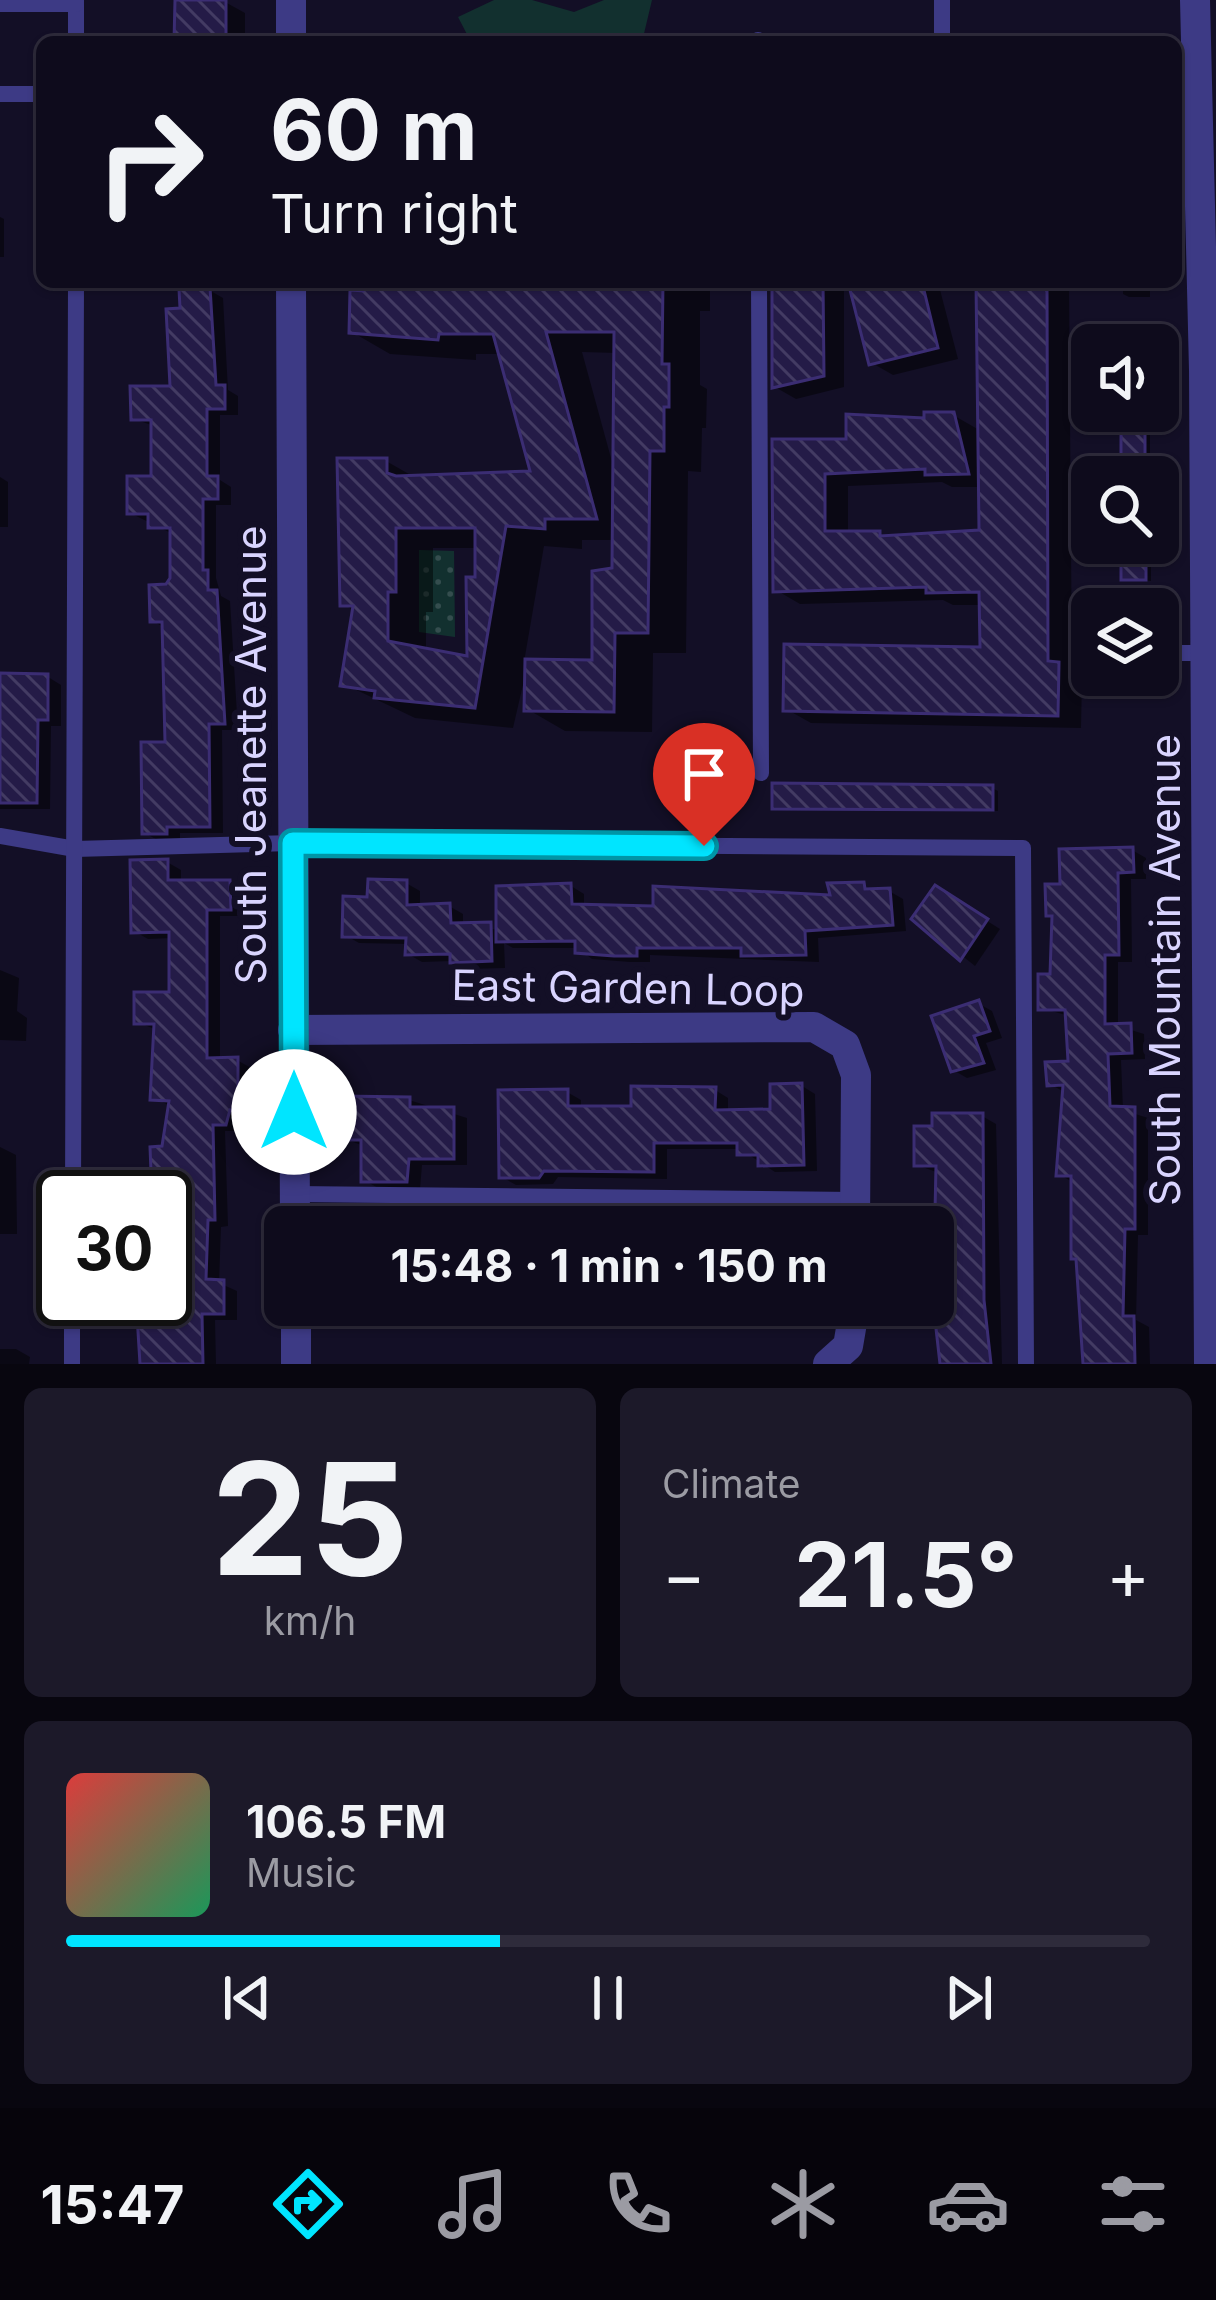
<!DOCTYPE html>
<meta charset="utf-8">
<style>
:root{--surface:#0e0b1c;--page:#1c1929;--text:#f1f3f6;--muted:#9b9ba3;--line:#2e2b3b;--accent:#00e5ff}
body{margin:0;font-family:Inter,sans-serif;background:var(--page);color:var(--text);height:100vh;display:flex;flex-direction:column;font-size:45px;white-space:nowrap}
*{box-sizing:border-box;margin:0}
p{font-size:39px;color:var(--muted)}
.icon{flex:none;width:66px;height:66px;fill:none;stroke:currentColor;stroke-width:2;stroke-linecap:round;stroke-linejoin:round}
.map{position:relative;height:1364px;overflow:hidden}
.panel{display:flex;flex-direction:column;gap:24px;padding:24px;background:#08060f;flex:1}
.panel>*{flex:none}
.guide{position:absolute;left:36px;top:36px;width:1146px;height:252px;border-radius:18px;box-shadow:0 3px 9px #0004,0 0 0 3px var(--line);background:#0e0b1c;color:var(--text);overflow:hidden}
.tools{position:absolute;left:1071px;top:324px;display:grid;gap:24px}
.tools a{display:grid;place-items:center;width:108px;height:108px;border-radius:18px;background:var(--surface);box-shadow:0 3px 9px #0004,0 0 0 3px var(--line);font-size:60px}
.speed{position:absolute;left:36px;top:1170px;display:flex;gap:24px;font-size:60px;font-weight:700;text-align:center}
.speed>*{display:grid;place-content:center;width:156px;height:156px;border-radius:50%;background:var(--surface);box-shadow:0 3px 9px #0004,0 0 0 3px var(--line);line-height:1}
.speed .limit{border:6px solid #111;border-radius:18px;background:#fff;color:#111}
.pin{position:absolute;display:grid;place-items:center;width:102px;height:102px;color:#fff;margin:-123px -51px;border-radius:50% 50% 50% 0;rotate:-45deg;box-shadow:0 0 12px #0007}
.pin .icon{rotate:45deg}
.me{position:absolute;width:132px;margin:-66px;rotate:0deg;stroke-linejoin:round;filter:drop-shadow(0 0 9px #0008)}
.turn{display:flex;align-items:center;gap:42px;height:252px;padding:0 36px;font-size:54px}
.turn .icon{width:156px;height:156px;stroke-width:2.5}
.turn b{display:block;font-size:84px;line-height:102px}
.big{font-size:90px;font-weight:700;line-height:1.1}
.panel .card{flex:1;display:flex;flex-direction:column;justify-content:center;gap:18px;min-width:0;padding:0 42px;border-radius:18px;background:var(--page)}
.panel .dial{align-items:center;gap:0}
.dial b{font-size:156px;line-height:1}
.song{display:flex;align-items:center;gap:36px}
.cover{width:144px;height:144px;border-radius:18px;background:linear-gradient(135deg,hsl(0 70% 55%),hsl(150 70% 35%))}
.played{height:12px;border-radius:6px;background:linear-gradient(90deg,var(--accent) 40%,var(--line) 40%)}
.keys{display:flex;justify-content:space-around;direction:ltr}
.heat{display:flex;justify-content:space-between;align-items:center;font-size:66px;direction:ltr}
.panel .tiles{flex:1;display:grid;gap:24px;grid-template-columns:1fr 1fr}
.card:last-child{grid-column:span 2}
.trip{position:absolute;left:264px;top:1206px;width:690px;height:120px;border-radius:18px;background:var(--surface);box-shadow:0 3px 9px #0004,0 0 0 3px var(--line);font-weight:700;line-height:120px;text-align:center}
.tab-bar{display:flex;height:192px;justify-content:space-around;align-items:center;background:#06040b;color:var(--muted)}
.tab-bar .icon{width:84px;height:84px}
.tab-bar .selected{color:var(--accent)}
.tab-bar b{font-size:54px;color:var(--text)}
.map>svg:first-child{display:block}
.green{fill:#12302f}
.park{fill:url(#park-dots)}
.shadow{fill:#0007;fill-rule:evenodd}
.building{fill:url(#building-back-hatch);stroke:#3b2d73;stroke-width:3;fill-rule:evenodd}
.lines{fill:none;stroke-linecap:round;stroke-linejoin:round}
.lane{stroke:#3d3a85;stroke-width:16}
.street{stroke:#3d3a85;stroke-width:30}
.route-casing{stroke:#0095a6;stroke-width:30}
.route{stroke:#00e5ff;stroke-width:21}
.labels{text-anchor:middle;stroke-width:12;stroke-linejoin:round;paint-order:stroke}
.street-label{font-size:42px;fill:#d9d4ff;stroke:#130f26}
</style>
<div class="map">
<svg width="1216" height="1364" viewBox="0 0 1216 1364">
<defs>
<pattern id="park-dots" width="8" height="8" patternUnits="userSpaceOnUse" patternTransform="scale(3)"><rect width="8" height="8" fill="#12302f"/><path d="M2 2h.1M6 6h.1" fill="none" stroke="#344d4e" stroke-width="1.8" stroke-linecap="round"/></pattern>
<pattern id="building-back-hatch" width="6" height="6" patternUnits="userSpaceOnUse" patternTransform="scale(3)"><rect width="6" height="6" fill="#241b47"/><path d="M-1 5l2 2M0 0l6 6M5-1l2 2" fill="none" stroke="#433b63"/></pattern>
</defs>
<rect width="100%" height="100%" fill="#130f26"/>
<path class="green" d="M494,0H532L574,12L604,0H652L642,42H471L458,17Z"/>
<path class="park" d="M419,550L454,551L455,637L419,632Z"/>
<g class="shadow">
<path d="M225,2L245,13V42H177Z"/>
<path d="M0,217L4,219V257H0Z"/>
<path d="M351,282H710V311H700V385L707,389L706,428H702L701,472L688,471L686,653H653L652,732L565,731L527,709L528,663L513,728L415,718L344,684L355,611L343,604L386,461L416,478L534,474L502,354H476V360L390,354L352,332ZM582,352L617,353L614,469ZM582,540H615V571L595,663L524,662L544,546L582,549ZM433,548H478L470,659L426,651V612H433Z"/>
<path d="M775,282H844V387L796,399L775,387Z"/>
<path d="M852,282H938L958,359L893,375L872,363Z"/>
<path d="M978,282H1069L1072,673L1082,679L1081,728L811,723L786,709L983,650L982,605H953L943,600L800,604L776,590L775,442H849L953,415L981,431ZM942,482L952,487H982V533L886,538L848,534V486Z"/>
<path d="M1123,282H1150V297H1129L1123,294Z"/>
<path d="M209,290L223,298L228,390L238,396V415H220V480L231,487V505H216V578L221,596L230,601L238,730H222L223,833H180V840L159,841L145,833L168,745L165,628L153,621L169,587L173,534L130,513L154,479V426L134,419L173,389L183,311Z"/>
<rect x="1124" y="411" width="26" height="66"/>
<path d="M0,477L8,482V527H0Z"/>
<path d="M1124,543H1151V581L1124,578Z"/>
<path d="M0,676L48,677L61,685V726H51L50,809H0Z"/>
<path d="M992,788L998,791V811L775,807Z"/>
<path d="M1132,850L1146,858V879H1131L1132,962H1118V1026L1144,1034L1145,1059L1121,1060L1123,1110L1148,1118V1235H1138L1136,1320L1149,1327L1150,1364H1086L1074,1183L1059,1174L1066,1093L1050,1084L1071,1064L1069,1016L1041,1008L1053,977L1063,887Z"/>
<path d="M167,862L181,870V883H230L243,891L244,916H220V1061L237,1060L251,1068V1117L244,1116L240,1131H225L228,1226L221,1227L219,1283L237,1291V1320H215L216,1364H144L141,1299H165V1197H155L171,1106L153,1098L157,1030L137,1022L172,995V938L148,939L134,931Z"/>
<path d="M406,883L420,891V907L449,906L463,914V925L499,930L571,886L584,894V907L656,909L833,898L831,887L889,891L903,899L906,931L818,938L819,962L650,955V962H630L592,959L578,948H513L504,943L505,968L467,969L452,961L422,962L408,954V944L359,943L345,935L370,900Z"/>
<path d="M936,889L1000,929L975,966L915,918Z"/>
<path d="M0,970L19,978L17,1011L27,1018L26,1041L0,1040Z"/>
<path d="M979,1004L992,1011L1002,1038L986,1043L996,1070L967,1078L953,1070Z"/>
<path d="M802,1086L815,1094L817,1171L775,1172L740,1149H667V1179L558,1177L553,1184L516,1185L502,1177L567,1092L581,1100V1109H634L715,1090L728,1098V1113L773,1112Z"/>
<path d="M409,1100L467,1118V1165H422L420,1189L378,1188L364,1180V1146L342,1138Z"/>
<path d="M982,1116L996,1124L1002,1364H943L933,1292V1227H919V1218L939,1217V1173L917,1165L935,1129Z"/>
<path d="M0,1147L16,1155L17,1234H0Z"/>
<path d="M404,1211L418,1219L419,1227H365Z"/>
<path d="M343,1305H490V1317L388,1319L375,1310Z"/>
<path d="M584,1305H784V1319L748,1314V1324L598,1326L584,1319Z"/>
<path d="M0,1349H16L30,1357L29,1364H0Z"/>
</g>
<g class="building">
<path d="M175,0H226V42H174Z"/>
<path d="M364,282H663L662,364H669V407H664V451H650L648,633H615L614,712L524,711L525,659L592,660V571L612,568L614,332H546L597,519H545V529L506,526L475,708L374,698L375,691L340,686L353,606H340L337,458H387V473L396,476L530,471L493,334H439L438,340L349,333L350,290L363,291ZM396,528H475V577H466L467,656L388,641V592H396Z"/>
<path d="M772,282H823L824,376L772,388Z"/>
<path d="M848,282H922L938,348L869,365Z"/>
<path d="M976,282H1047L1048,661L1059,662L1058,716L783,711L784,644L980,647L979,592L926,593V587L773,592L772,439H846V414L924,418V412H954L969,474L925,475V469L825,474V531H880V536L979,530Z"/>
<path d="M210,287L216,385H225V409H207V476H218V499H203V570H208V590H217L225,724H209L210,827H167V834H142L141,742H165L162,622H150L149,585L166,584L170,578V528H148V514H127V476H151V420H131L130,386H170L166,309L180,308L179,289Z"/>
<rect x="1121" y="411" width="24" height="66"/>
<rect x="1121" y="543" width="25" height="37"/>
<path d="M0,673L48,674V720H38L37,803H0Z"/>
<path d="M772,783L993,785V810L772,809Z"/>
<path d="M1133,847L1134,872L1118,873L1119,955H1105V1024L1131,1023L1132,1053L1108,1054L1110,1106L1135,1107V1229H1125L1123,1316H1134L1135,1364H1083L1076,1259H1071V1176H1056L1063,1085L1047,1086L1045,1062L1068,1061L1065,1010H1038V974H1050L1052,916H1046L1045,884H1060L1059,849Z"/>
<path d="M168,859V880H230L231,910H207V1058L238,1057V1111L230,1110L226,1125H213L215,1220H208L206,1279L224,1280V1314H202L203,1364H140L136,1299H165V1197H152L150,1147L162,1146L169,1101L150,1100L154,1024H134V992H169V932L131,933L130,860Z"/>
<path d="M368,879L407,880V905L450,903L451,923L491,922L492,961L450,963V954L405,955L406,938L342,937L343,896L367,897Z"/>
<path d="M864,882L865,889L890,888L893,925L805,931L806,955L741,956V948H637V956H614L575,953V941L496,942V886L571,883L572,904L653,906V886L830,895L827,883Z"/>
<path d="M935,885L988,919L960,961L911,919Z"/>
<path d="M979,1000L990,1031L974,1036L984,1063L951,1072L931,1016Z"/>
<path d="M802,1083L804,1165L758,1166V1155H737V1143H654V1172L544,1171L539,1178H499L498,1090L568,1089V1106H631V1086L716,1087L715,1110L770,1109V1084Z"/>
<path d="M340,1096L410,1097V1107H454V1159H409L407,1182H361V1140H339Z"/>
<path d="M932,1113H983L984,1300L991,1364H940L933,1302L936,1166H914V1126H932Z"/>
<path d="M362,1207L405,1208L403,1227H362Z"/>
</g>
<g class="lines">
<g class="lane">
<path d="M76,0V42"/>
<path d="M0,4H76"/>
<path d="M942,38V0"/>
<path d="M758,40V42"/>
<path d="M0,94H42"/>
<path d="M759,282L761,773"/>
<path d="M1158,653H1206"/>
<path d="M0,836L75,849L293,843L1023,848L1026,1364"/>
<path d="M295,1194L855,1200"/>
<path d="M73,1197L76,282"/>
<path d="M72,1364V1299"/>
</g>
<g class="street">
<path d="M291,0V42"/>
<path d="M1195,0L1204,370L1209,1364"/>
<path d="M291,282L295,1227"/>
<path d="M293,1030L814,1027L845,1045L856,1075L855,1227"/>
<path d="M296,1305V1364"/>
<path d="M828,1364L848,1346L855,1305"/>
</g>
</g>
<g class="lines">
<defs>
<path id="route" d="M294,1112L293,843L704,846"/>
</defs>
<use href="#route" class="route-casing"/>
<use href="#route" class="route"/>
</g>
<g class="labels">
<g class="street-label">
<text transform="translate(251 755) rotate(-90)" y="15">South Jeanette Avenue</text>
<text transform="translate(1165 970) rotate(-90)" y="15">South Mountain Avenue</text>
<text transform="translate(628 988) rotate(1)" y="15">East Garden Loop</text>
</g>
</g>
</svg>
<div class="tools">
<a><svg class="icon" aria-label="sound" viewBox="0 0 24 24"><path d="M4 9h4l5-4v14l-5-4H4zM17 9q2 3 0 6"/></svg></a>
<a><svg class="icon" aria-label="search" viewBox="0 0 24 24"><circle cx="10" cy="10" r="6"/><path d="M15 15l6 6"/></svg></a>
<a><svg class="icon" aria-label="layers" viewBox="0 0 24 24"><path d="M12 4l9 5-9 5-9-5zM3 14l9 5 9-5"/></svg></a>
</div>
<div class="speed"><div class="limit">30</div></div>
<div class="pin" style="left:704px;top:846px;background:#d93025"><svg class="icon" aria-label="arrive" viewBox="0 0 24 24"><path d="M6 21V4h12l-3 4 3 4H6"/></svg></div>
<svg class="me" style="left:294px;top:1112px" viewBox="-20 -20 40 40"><circle r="19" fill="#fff"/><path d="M0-13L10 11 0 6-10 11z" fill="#00e5ff"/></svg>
<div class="trip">15:48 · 1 min · 150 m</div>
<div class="guide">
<div class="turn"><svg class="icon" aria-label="right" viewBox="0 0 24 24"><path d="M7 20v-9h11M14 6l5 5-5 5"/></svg><div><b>60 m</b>Turn right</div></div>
</div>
</div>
<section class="panel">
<div class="tiles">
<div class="card dial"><b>25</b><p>km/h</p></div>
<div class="card"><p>Climate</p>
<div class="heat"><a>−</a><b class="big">21.5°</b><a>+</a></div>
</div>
<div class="card">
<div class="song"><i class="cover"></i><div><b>106.5 FM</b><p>Music</p></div></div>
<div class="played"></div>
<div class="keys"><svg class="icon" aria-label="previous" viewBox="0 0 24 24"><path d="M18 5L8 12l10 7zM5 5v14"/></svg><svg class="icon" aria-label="pause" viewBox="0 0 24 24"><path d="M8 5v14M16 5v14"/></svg><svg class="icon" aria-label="next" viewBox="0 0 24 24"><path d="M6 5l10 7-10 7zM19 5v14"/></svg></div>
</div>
</div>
</section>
<nav class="tab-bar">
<b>15:47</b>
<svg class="icon selected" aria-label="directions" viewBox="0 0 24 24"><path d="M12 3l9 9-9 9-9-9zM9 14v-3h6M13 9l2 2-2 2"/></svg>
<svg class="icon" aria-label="music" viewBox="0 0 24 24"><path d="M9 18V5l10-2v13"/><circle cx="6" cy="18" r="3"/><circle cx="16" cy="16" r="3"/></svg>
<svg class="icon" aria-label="phone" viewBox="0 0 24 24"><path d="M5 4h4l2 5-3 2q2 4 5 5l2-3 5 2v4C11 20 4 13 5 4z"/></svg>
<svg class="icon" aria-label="climate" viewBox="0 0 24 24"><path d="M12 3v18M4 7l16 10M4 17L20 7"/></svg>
<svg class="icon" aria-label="car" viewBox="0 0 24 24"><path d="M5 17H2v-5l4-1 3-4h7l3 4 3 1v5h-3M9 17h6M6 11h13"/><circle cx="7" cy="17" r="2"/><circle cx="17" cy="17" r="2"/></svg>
<svg class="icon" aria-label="filters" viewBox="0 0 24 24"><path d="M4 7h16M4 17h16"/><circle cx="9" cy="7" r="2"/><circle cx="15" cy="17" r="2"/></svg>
</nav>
